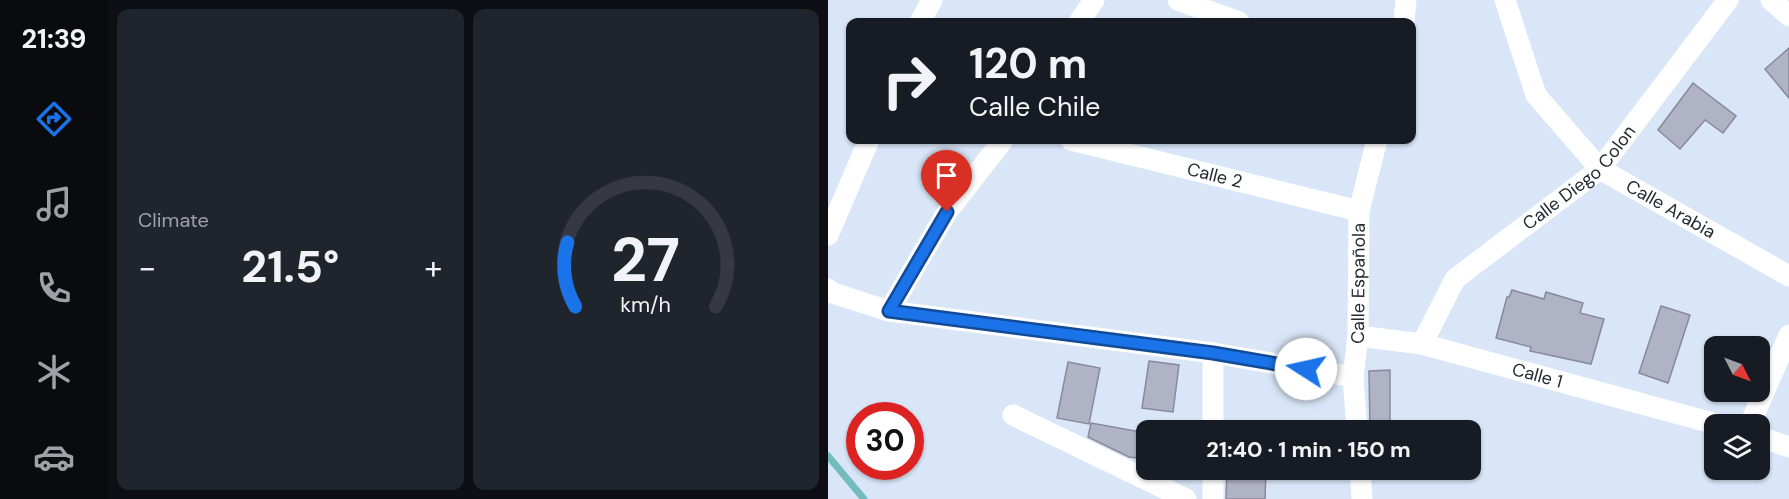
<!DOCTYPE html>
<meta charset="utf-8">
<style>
:root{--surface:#171b24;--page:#20242c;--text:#f1f3f6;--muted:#9ea1a6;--line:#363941;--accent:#1a73e8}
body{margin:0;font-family:"DM Sans",sans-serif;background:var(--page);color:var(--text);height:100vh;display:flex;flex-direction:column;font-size:22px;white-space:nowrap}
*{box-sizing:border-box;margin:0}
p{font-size:20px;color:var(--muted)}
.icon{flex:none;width:33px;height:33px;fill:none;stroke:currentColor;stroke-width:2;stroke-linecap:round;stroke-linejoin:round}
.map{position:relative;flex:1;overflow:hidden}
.side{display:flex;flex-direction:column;gap:9px;padding:9px;background:#0d0f14;width:720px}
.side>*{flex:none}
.banner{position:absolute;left:18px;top:18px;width:570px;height:126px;border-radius:12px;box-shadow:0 2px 4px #0004;background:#171b24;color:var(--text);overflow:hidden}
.needle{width:39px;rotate:132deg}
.tools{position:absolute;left:876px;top:336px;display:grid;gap:12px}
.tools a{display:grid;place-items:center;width:66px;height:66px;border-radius:12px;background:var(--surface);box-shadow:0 2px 4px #0004;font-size:30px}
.speed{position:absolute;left:18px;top:402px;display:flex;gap:12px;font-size:30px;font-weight:700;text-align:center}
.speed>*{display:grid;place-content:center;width:78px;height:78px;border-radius:50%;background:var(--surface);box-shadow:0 2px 4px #0004;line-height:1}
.speed .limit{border:9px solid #d22;background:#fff;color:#111}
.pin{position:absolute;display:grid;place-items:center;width:51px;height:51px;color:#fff;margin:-62px -26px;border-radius:50% 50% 50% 0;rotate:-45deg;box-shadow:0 0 6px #0007}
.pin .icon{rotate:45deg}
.me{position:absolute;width:66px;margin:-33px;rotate:280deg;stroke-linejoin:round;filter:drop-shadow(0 0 4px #0008)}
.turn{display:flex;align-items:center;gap:21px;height:126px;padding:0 24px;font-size:27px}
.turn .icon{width:78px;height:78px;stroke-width:2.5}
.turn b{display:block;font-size:42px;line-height:51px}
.big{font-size:45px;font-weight:700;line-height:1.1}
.side .tile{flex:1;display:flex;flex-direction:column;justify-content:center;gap:9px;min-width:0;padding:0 21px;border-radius:12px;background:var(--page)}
.side .dial{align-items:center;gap:0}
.dial svg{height:156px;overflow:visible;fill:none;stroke:var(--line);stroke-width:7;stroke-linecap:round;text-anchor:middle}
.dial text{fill:var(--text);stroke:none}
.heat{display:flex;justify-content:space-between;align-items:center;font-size:33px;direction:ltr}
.side .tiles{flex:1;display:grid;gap:9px;grid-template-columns:repeat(2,1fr)}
.trip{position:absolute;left:308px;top:420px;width:345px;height:60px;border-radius:12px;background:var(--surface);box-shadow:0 2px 4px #0004;font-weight:700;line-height:60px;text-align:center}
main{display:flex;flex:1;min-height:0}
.tabs{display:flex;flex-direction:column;width:108px;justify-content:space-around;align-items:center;background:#090b0e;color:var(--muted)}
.tabs .icon{width:42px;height:42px}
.tabs .selected{color:var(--accent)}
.tabs b{font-size:27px;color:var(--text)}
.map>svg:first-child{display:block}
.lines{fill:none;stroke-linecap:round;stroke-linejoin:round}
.stream{stroke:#73bbbe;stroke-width:7}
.building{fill:#b0b2c6;stroke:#88899c;stroke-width:1.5}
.street{stroke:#fff;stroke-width:21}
.route-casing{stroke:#114b97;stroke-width:15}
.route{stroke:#1a73e8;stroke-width:10}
.labels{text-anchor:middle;stroke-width:5;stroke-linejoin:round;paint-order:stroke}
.street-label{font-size:18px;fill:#252a31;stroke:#eaf2fd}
</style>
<main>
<nav class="tabs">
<b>21:39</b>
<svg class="icon selected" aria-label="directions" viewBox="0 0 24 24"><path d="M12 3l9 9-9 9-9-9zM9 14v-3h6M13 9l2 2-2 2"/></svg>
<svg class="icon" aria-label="music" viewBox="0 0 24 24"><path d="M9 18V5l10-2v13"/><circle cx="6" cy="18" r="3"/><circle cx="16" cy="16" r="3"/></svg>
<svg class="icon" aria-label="phone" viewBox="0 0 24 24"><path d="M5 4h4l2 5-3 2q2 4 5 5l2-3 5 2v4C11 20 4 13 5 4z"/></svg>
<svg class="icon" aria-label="climate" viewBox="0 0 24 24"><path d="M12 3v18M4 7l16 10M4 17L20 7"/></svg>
<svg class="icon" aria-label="car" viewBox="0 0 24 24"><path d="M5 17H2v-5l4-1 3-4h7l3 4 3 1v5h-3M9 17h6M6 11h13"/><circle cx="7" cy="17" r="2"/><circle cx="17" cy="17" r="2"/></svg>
</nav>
<section class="side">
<div class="tiles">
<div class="tile"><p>Climate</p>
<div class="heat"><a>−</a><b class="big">21.5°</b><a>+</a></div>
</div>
<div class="tile dial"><svg viewBox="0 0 100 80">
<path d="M14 69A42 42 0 1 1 86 69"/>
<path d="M14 69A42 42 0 0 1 10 36" stroke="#1a73e8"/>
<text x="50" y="56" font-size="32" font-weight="700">27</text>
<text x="50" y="72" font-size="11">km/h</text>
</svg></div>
</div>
</section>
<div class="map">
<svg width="961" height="499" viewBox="0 0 961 499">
<rect width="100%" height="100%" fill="#d8e6f7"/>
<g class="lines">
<path class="stream" d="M0,456L36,499"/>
</g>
<g class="building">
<path d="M961,48V98L937,69Z"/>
<path d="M865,83L908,116L895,133L877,120L852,149L830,130Z"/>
<path d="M684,290L716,299L718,292L755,303L752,313L776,319L763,364L702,351L703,347L668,338L679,297H681Z"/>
<path d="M833,306L862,315L840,383L811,373Z"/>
<path d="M321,361L351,365L345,412L314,408Z"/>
<path d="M240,362L272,368L261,424L229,418Z"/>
<path d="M562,370V430H542L541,371Z"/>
<path d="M263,423L313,432L308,458L301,457L260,437Z"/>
<path d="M399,470H438L437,499H398Z"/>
</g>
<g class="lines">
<g class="street">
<path d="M350,0L411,22"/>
<path id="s1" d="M677,0L708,95L772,169L961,276"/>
<path d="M943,0L961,16"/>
<path d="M92,22L104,0"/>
<path d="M251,22L266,0"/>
<path d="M576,22L578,0"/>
<path id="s2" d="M243,140L531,211"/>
<path d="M0,235L41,140"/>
<path d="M0,289L2,292L61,311L385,353L525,377"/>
<path d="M61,311L119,212L175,140"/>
<path id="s3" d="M530,336L594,344L888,424"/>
<path id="s4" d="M594,344L627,279L772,169L900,0"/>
<path d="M385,353V430"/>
<path d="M185,415L358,499"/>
<path d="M922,424L961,335"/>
<path id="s5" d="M529,430L525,377L530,336L531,211L549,140"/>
<path d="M932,437L961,447"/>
<path d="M385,470V499"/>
<path d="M532,470L534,499"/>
</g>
</g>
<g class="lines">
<defs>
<path id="route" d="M119,212L61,311L385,353L478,369"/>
</defs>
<use href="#route" class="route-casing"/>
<use href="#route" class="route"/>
</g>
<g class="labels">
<g class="street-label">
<text dy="6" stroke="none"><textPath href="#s2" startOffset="148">Calle 2</textPath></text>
<text dy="6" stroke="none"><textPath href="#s4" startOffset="234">Calle Diego Colon</textPath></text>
<text dy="6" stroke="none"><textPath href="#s1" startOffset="279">Calle Arabia</textPath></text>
<text dy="6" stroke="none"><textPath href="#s5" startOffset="147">Calle Española</textPath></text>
<text dy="6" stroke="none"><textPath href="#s3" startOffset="184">Calle 1</textPath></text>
</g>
</g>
</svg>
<div class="tools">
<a><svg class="needle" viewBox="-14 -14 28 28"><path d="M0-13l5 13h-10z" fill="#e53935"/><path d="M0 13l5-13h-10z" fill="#9ea1a6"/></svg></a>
<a><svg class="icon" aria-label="layers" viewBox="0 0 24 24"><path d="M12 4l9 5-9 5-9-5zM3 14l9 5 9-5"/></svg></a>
</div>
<div class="speed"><div class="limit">30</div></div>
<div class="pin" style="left:119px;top:212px;background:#d93025"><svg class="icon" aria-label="arrive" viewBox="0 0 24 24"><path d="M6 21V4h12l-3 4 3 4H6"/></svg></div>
<svg class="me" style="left:478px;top:369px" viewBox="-20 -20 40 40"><circle r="19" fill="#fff"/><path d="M0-13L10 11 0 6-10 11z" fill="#1a73e8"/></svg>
<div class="trip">21:40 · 1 min · 150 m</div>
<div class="banner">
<div class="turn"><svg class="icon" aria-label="right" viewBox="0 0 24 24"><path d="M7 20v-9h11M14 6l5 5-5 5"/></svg><div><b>120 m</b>Calle Chile</div></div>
</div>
</div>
</main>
